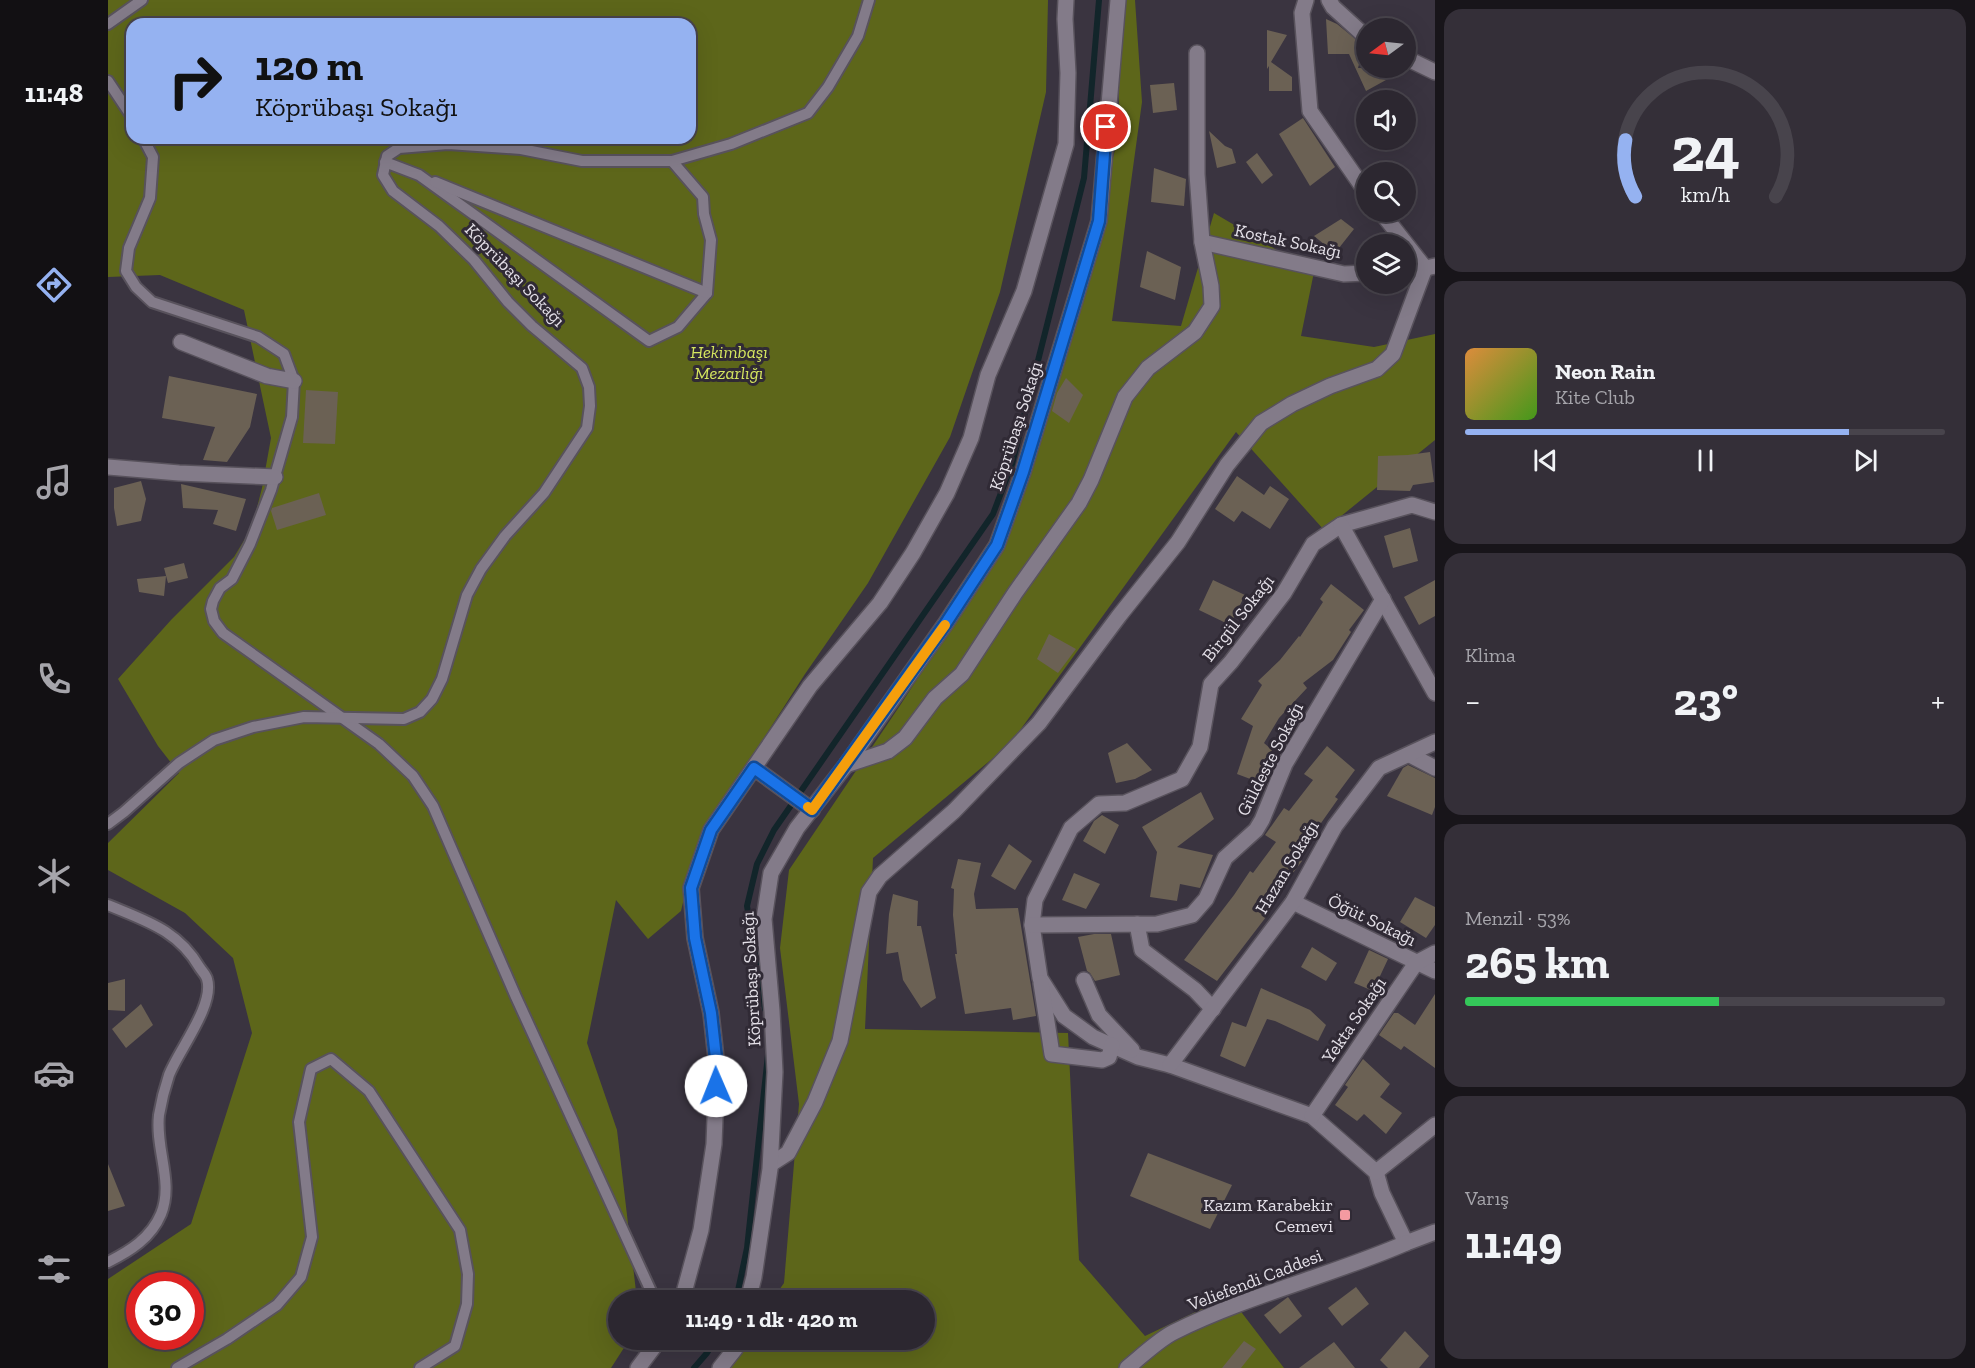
<!DOCTYPE html>
<html lang="tr">
<meta charset="utf-8">
<style>
:root{--surface:#2c2730;--page:#342f38;--text:#f1f3f6;--muted:#a6a5ab;--line:#48444c;--accent:#95b2f1}
body{margin:0;font-family:"Zilla Slab",serif;background:var(--page);color:var(--text);height:100vh;display:flex;flex-direction:column;font-size:22px;white-space:nowrap}
*{box-sizing:border-box;margin:0}
p{font-size:20px;color:var(--muted)}
.icon{flex:none;width:33px;height:33px;fill:none;stroke:currentColor;stroke-width:2;stroke-linecap:round;stroke-linejoin:round}
.map{position:relative;flex:1;overflow:hidden}
.side{display:flex;flex-direction:column;gap:9px;padding:9px;background:#18151a;width:540px}
.side>*{flex:none}
.guide{position:absolute;left:18px;top:18px;width:570px;height:126px;border-radius:18px;box-shadow:0 6px 24px #0002,0 0 0 2px var(--line);background:#95b2f1;color:#111;overflow:hidden}
.needle{width:39px;rotate:255deg}
.fabs{position:absolute;left:1248px;top:18px;display:grid;gap:12px}
.fabs a{display:grid;place-items:center;width:60px;height:60px;border-radius:50%;background:var(--surface);box-shadow:0 6px 24px #0002,0 0 0 2px var(--line);font-size:30px}
.speed{position:absolute;left:18px;top:1272px;display:flex;gap:12px;font-size:30px;font-weight:700;text-align:center}
.speed>*{display:grid;place-content:center;width:78px;height:78px;border-radius:50%;background:var(--surface);box-shadow:0 6px 24px #0002,0 0 0 2px var(--line);line-height:1}
.speed .limit{border:9px solid #d22;background:#fff;color:#111}
.pin{position:absolute;display:grid;place-items:center;width:51px;height:51px;color:#fff;margin:-26px;border:3px solid #fff;border-radius:50%;box-shadow:0 2px 6px #0007}
.me{position:absolute;width:66px;margin:-33px;rotate:359deg;stroke-linejoin:round;filter:drop-shadow(0 0 4px #0008)}
.turn{display:flex;align-items:center;gap:21px;height:126px;padding:0 30px;font-size:27px}
.turn .icon{width:78px;height:78px;stroke-width:2.5}
.turn b{display:block;font-size:42px;line-height:51px}
.big{font-size:45px;font-weight:800;line-height:1.1}
.side .tile{flex:1;display:flex;flex-direction:column;justify-content:center;gap:9px;min-width:0;padding:0 21px;border-radius:18px;background:var(--page)}
.side .dial{align-items:center;gap:0}
.dial svg{height:156px;overflow:visible;fill:none;stroke:var(--line);stroke-width:7;stroke-linecap:round;text-anchor:middle}
.dial text{fill:var(--text);stroke:none}
.song{display:flex;align-items:center;gap:18px}
.cover{width:72px;height:72px;border-radius:9px;background:linear-gradient(135deg,hsl(30 70% 55%),hsl(100 70% 35%))}
.played{height:6px;border-radius:3px;background:linear-gradient(90deg,var(--accent) 80%,var(--line) 80%)}
.keys{display:flex;justify-content:space-around;direction:ltr}
.heat{display:flex;justify-content:space-between;align-items:center;font-size:33px;direction:ltr}
.charge{height:9px;border-radius:4px;background:linear-gradient(90deg,#34c759 53%,var(--line) 0)}
.trip{position:absolute;left:500px;top:1290px;width:327px;height:60px;border-radius:30px;background:var(--surface);box-shadow:0 6px 24px #0002,0 0 0 2px var(--line);font-weight:800;line-height:60px;text-align:center}
main{display:flex;flex:1;min-height:0}
.menu{display:flex;flex-direction:column;width:108px;justify-content:space-around;align-items:center;background:#121013;color:var(--muted)}
.menu .icon{width:42px;height:42px}
.menu .current{color:var(--accent)}
.menu b{font-size:27px;color:var(--text)}
.map>svg:first-child{display:block}
.green{fill:#5d661a;fill-rule:evenodd}
.lines{fill:none;stroke-linecap:round;stroke-linejoin:round}
.stream{stroke:#12252a;stroke-width:6}
.building{fill:#6b6154}
.service-casing{stroke:#58525c;stroke-width:14}
.minor-casing{stroke:#58525c;stroke-width:18}
.service{stroke:#837b89;stroke-width:10}
.minor{stroke:#837b89;stroke-width:15}
.route-casing{stroke:#114b97;stroke-width:15}
.route{stroke:#1a73e8;stroke-width:10}
.slow{stroke:#f59e0b;stroke-width:10}
.poi-dot{fill:#f49aa1;stroke:#302a35;stroke-width:2}
.labels{text-anchor:middle;stroke-width:6;stroke-linejoin:round;paint-order:stroke}
.street-label{font-size:18px;fill:#e4e0e8;stroke:#302a35}
.park-label{font-size:18px;font-style:italic;fill:#d5e65f;stroke:#302a35}
.poi-label{font-size:18px;fill:#e4e0e8;stroke:#302a35;text-anchor:end}
</style>
<main>
<nav class="menu">
<b>11:48</b>
<svg class="icon current" aria-label="directions" viewBox="0 0 24 24"><path d="M12 3l9 9-9 9-9-9zM9 14v-3h6M13 9l2 2-2 2"/></svg>
<svg class="icon" aria-label="music" viewBox="0 0 24 24"><path d="M9 18V5l10-2v13"/><circle cx="6" cy="18" r="3"/><circle cx="16" cy="16" r="3"/></svg>
<svg class="icon" aria-label="phone" viewBox="0 0 24 24"><path d="M5 4h4l2 5-3 2q2 4 5 5l2-3 5 2v4C11 20 4 13 5 4z"/></svg>
<svg class="icon" aria-label="climate" viewBox="0 0 24 24"><path d="M12 3v18M4 7l16 10M4 17L20 7"/></svg>
<svg class="icon" aria-label="car" viewBox="0 0 24 24"><path d="M5 17H2v-5l4-1 3-4h7l3 4 3 1v5h-3M9 17h6M6 11h13"/><circle cx="7" cy="17" r="2"/><circle cx="17" cy="17" r="2"/></svg>
<svg class="icon" aria-label="filters" viewBox="0 0 24 24"><path d="M4 7h16M4 17h16"/><circle cx="9" cy="7" r="2"/><circle cx="15" cy="17" r="2"/></svg>
</nav>
<div class="map">
<svg width="1327" height="1368" viewBox="0 0 1327 1368">
<rect width="100%" height="100%" fill="#3a3440"/>
<g class="green">
<path d="M0,0H940L938,92L892,292L842,437L760,583L697,674L606,816L583,868L573,911L540,939L508,900L479,1043L509,1130L529,1300H510V1340H521L503,1368H0V1279L83,1224L144,1033L125,958L77,913L0,870V843L71,773L50,746L10,679L63,620L126,557L144,527L154,488L163,438L136,310L52,275L0,277ZM24,24H582V138H24ZM32,1286H82V1336H32Z"/>
<path d="M1007,0H1027L1034,102L1004,321L1073,326L1106,213L1206,272L1193,336L1266,347L1327,334V440L1216,530L1128,432L902,744L765,858L757,1029L960,1033L971,1260L1037,1336L1121,1296L1176,1368H619L638,1340H816V1300H664L676,1283L691,1104L672,948L681,870L793,704L888,556L940,416L1012,130Z"/>
</g>
<g class="lines">
<g class="stream">
<path d="M657,1009L639,906L649,864L666,830L885,514L904,464L976,178L991,0"/>
<path d="M628,1300L639,1248L660,1055"/>
<path d="M586,1368L599,1353L607,1340"/>
</g>
</g>
<g class="building">
<path d="M1218,19L1229,24L1256,46L1250,68L1298,69L1258,91L1241,54H1220Z"/>
<path d="M1159,30L1179,35L1163,62L1184,77V91H1161V66L1159,69Z"/>
<path d="M1066,83L1069,110L1045,113L1042,85Z"/>
<path d="M1195,118L1227,167L1202,186L1171,134Z"/>
<path d="M1101,131L1117,146L1124,149L1128,163L1109,168Z"/>
<path d="M1149,153L1165,175L1154,184L1138,162Z"/>
<path d="M1046,168L1078,179L1076,206L1043,202Z"/>
<path d="M1233,219L1246,229L1227,253L1206,236Z"/>
<path d="M1039,251L1073,267L1067,300L1032,287Z"/>
<path d="M61,376L149,394L142,427L119,462L95,460L107,427L54,418Z"/>
<path d="M958,378L975,395L961,423L944,411L949,393Z"/>
<path d="M198,390L230,392L227,444L195,443Z"/>
<path d="M1322,452L1326,482L1305,485L1302,491L1269,490L1270,456L1300,455Z"/>
<path d="M1129,476L1156,495L1162,486L1181,499L1162,529L1134,511L1126,522L1107,509Z"/>
<path d="M33,481L38,499L33,521L9,526L6,508V488Z"/>
<path d="M73,484L138,499L128,531L105,524L110,510L75,508Z"/>
<path d="M211,493L218,515L169,530L163,511L164,508Z"/>
<path d="M1302,528L1310,561L1285,568L1276,536Z"/>
<path d="M76,563L80,578L60,583L56,568Z"/>
<path d="M58,576L56,596L31,592L29,579Z"/>
<path d="M1105,580L1137,595L1122,625L1091,610Z"/>
<path d="M1327,580V616L1311,625L1296,597Z"/>
<path d="M1223,584L1256,610L1241,630L1243,632L1225,660L1195,683L1199,688L1171,718L1156,743L1164,750L1153,783L1129,774L1145,726L1133,719L1154,685L1150,681L1172,660L1191,636L1192,637L1215,602L1212,599Z"/>
<path d="M941,634L968,649L950,673L929,659Z"/>
<path d="M1019,743L1044,770L1027,779L1008,783L1000,753Z"/>
<path d="M1219,746L1247,770L1227,797L1230,799L1189,857L1194,861L1172,890L1174,892L1158,917L1109,981L1076,960L1126,895L1142,871L1145,873L1168,842L1157,835L1176,808L1181,811L1205,780L1196,774Z"/>
<path d="M1300,765L1327,778V807L1324,815L1279,796L1295,768Z"/>
<path d="M1093,792L1106,819L1069,847L1105,855L1092,888L1072,884L1069,901L1042,897L1049,852L1034,827Z"/>
<path d="M994,815L1011,825L997,854L975,841L986,821Z"/>
<path d="M901,844L924,861L907,890L883,876Z"/>
<path d="M850,859L873,863L866,894L868,909L910,908L928,1016L905,1020L903,1008L857,1014L847,954H849L845,915L846,889L843,888Z"/>
<path d="M966,873L992,884L978,909L954,900Z"/>
<path d="M785,894L810,901L809,926H813L828,998L813,1008L795,980L790,952L778,954L781,914Z"/>
<path d="M1307,897L1327,907V925L1318,938L1292,922Z"/>
<path d="M986,934H1003L1012,975L987,981L982,973L979,971L970,937Z"/>
<path d="M1204,947L1229,963L1218,981L1193,967Z"/>
<path d="M1261,950L1280,959L1265,991L1246,983Z"/>
<path d="M17,979V1011L0,1010V983Z"/>
<path d="M1153,988L1202,1010L1218,1025L1210,1041L1167,1021L1159,1019L1137,1067L1112,1056L1124,1022L1138,1027Z"/>
<path d="M1327,994V1068L1296,1046L1293,1050L1271,1035L1286,1013H1290L1307,1025Z"/>
<path d="M33,1004L45,1025L18,1048L4,1029Z"/>
<path d="M1255,1059L1282,1084L1272,1097L1294,1113L1278,1134L1256,1114L1249,1121L1227,1105L1240,1087L1237,1085Z"/>
<path d="M1040,1153L1124,1185L1102,1229L1022,1196Z"/>
<path d="M0,1164L17,1206L0,1211Z"/>
<path d="M1248,1287L1261,1304L1234,1326L1220,1308Z"/>
<path d="M1180,1297L1194,1316L1172,1334L1156,1315Z"/>
<path d="M1297,1331L1321,1356L1311,1368H1280L1272,1360Z"/>
<path d="M1136,1341L1148,1349L1133,1368H1114Z"/>
<path d="M1226,1342L1247,1368H1191Z"/>
</g>
<g class="lines">
<defs>
<g id="service">
<path d="M0,24L34,0"/>
<path d="M0,81L24,117"/>
<path d="M35,138L45,157L42,198L21,248L18,271L28,287L44,302L150,337L176,354L186,381L184,417L163,490L142,544L124,579L112,588L105,601L103,609L106,621L115,633L271,744L305,776L325,806L408,997L547,1300"/>
<path d="M277,162L311,175L541,341L570,327L599,293L603,240L596,214L595,197L564,161"/>
<path d="M327,182L599,293"/>
<path d="M0,824L16,812L71,763L106,740L145,727L196,717L296,719L312,712L324,699L334,679L359,595L373,569L397,536L436,493L479,428L482,406L481,387L474,368L424,326L400,302L366,260L331,226L285,191L275,175L279,156L291,148L340,144L413,149L474,161H564L623,144L700,113L720,87L750,36L761,0"/>
<path d="M0,905C38,921 70,930 92,968C94,971 98,975 99,979C107,1005 70,1051 61,1075C57,1087 53,1103 51,1115C47,1149 66,1182 53,1214C43,1238 22,1251 0,1262"/>
<path d="M69,1368L119,1339L169,1305L193,1277L204,1237L191,1122L203,1069L223,1059L261,1091L352,1230L360,1274L359,1304L347,1346L312,1368"/>
</g>
<g id="minor">
<path d="M1198,0L1194,13L1202,111L1258,192"/>
<path d="M1221,0L1225,7L1258,37"/>
<path d="M1298,58L1327,72"/>
<path d="M1094,242L1236,274L1258,273"/>
<path d="M1298,272L1327,266"/>
<path d="M73,342L159,376L186,381"/>
<path d="M0,467L71,473L167,477"/>
<path d="M1327,512L1304,505L1233,525L1205,544L1176,593L1123,662L1103,684L1092,747L1074,779L1017,803L991,804L963,828L927,900L924,925L932,978L956,1016L985,1037L1030,1057L1062,1065L1204,1116L1268,1172L1274,1193L1298,1243L1327,1232"/>
<path d="M1233,525L1327,693"/>
<path d="M1302,755L1327,768"/>
<path d="M738,765L780,751L797,738L827,698L854,674L907,593L971,503L983,480L1017,397L1040,368L1087,332L1104,306L1103,286L1094,242L1089,174V53"/>
<path d="M646,768L704,810"/>
<path d="M1185,902L1327,971"/>
<path d="M1029,924L1034,950L1087,990L1105,1009"/>
<path d="M924,925L1049,924L1084,915L1098,899L1117,858L1148,830L1154,820L1177,764L1275,599"/>
<path d="M976,980L991,1015L1024,1050"/>
<path d="M933,983L944,1054L994,1060L1001,1057L1004,1045"/>
<path d="M1062,1065L1185,902L1227,826L1271,768L1327,742"/>
<path d="M1204,1116L1308,963L1327,953"/>
<path d="M663,1164L680,1153L707,1102L732,1041L761,892L772,876L846,811L931,723L1011,616L1070,542L1119,465L1153,423L1184,404L1222,386L1269,369L1285,354L1317,268L1273,212"/>
<path d="M1268,1172L1327,1125"/>
<path d="M574,1300L593,1230L606,1144L609,1067L603,1013L587,938L583,888L603,830L702,686L772,603L805,553L839,493L863,438L880,375L916,291L958,144L960,73L957,19L958,0"/>
<path d="M640,1300L646,1277L662,1169L667,1072L664,1011L656,919L663,873L689,828L738,765L838,623L889,545L915,472L991,221L1010,0"/>
<path d="M530,1368L551,1340"/>
<path d="M612,1368L627,1349L629,1340"/>
<path d="M1019,1368C1034,1356 1050,1340 1066,1332C1140,1295 1222,1276 1298,1243"/>
</g>
</defs>
<use href="#service" class="service-casing"/>
<use href="#minor" class="minor-casing"/>
<use href="#service" class="service"/>
<use href="#minor" class="minor"/>
</g>
<g class="lines">
<defs>
<path id="route" d="M608,1086L609,1067L603,1013L587,938L583,888L603,830L646,768L704,810L838,623L889,545L915,472L991,221L998,127"/>
</defs>
<use href="#route" class="route-casing"/>
<use href="#route" class="route"/>
<path class="slow" d="M700,807L704,810L837,625"/>
</g>
<rect class="poi-dot" x="1231" y="1209" width="12" height="12" rx="3"/>
<g class="labels">
<g class="street-label">
<text transform="translate(1180 241) rotate(12)" y="6">Kostak Sokağı</text>
<text transform="translate(407 275) rotate(46)" y="6">Köprübaşı Sokağı</text>
<text transform="translate(908 426) rotate(-72)" y="6">Köprübaşı Sokağı</text>
<text transform="translate(1130 618) rotate(-52)" y="6">Birgül Sokağı</text>
<text transform="translate(1162 759) rotate(-63)" y="6">Güldeste Sokağı</text>
<text transform="translate(1179 867) rotate(-59)" y="6">Hazan Sokağı</text>
<text transform="translate(1264 920) rotate(26)" y="6">Öğüt Sokağı</text>
<text transform="translate(643 979) rotate(-93)" y="6">Köprübaşı Sokağı</text>
<text transform="translate(1246 1020) rotate(-56)" y="6">Yekta Sokağı</text>
<text transform="translate(1147 1280) rotate(-21)" y="6">Veliefendi Caddesi</text>
</g>
<g class="park-label">
<text x="621" y="358">Hekimbaşı<tspan x="621" dy="21">Mezarlığı</tspan></text>
</g>
<g class="poi-label">
<text x="1225" y="1211">Kazım Karabekir<tspan x="1225" dy="21">Cemevi</tspan></text>
</g>
</g>
</svg>
<div class="fabs">
<a><svg class="needle" viewBox="-14 -14 28 28"><path d="M0-13l5 13h-10z" fill="#e53935"/><path d="M0 13l5-13h-10z" fill="#a6a5ab"/></svg></a>
<a><svg class="icon" aria-label="sound" viewBox="0 0 24 24"><path d="M4 9h4l5-4v14l-5-4H4zM17 9q2 3 0 6"/></svg></a>
<a><svg class="icon" aria-label="search" viewBox="0 0 24 24"><circle cx="10" cy="10" r="6"/><path d="M15 15l6 6"/></svg></a>
<a><svg class="icon" aria-label="layers" viewBox="0 0 24 24"><path d="M12 4l9 5-9 5-9-5zM3 14l9 5 9-5"/></svg></a>
</div>
<div class="speed"><div class="limit">30</div></div>
<div class="pin" style="left:998px;top:127px;background:#d93025"><svg class="icon" aria-label="arrive" viewBox="0 0 24 24"><path d="M6 21V4h12l-3 4 3 4H6"/></svg></div>
<svg class="me" style="left:608px;top:1086px" viewBox="-20 -20 40 40"><circle r="19" fill="#fff"/><path d="M0-13L10 11 0 6-10 11z" fill="#1a73e8"/></svg>
<div class="trip">11:49 · 1 dk · 420 m</div>
<div class="guide">
<div class="turn"><svg class="icon" aria-label="right" viewBox="0 0 24 24"><path d="M7 20v-9h11M14 6l5 5-5 5"/></svg><div><b>120 m</b>Köprübaşı Sokağı</div></div>
</div>
</div>
<section class="side">
<div class="tile dial"><svg viewBox="0 0 100 80">
<path d="M14 69A42 42 0 1 1 86 69"/>
<path d="M14 69A42 42 0 0 1 9 40" stroke="#95b2f1"/>
<text x="50" y="56" font-size="32" font-weight="700">24</text>
<text x="50" y="72" font-size="11">km/h</text>
</svg></div>
<div class="tile">
<div class="song"><i class="cover"></i><div><b>Neon Rain</b><p>Kite Club</p></div></div>
<div class="played"></div>
<div class="keys"><svg class="icon" aria-label="previous" viewBox="0 0 24 24"><path d="M18 5L8 12l10 7zM5 5v14"/></svg><svg class="icon" aria-label="pause" viewBox="0 0 24 24"><path d="M8 5v14M16 5v14"/></svg><svg class="icon" aria-label="next" viewBox="0 0 24 24"><path d="M6 5l10 7-10 7zM19 5v14"/></svg></div>
</div>
<div class="tile"><p>Klima</p>
<div class="heat"><a>−</a><b class="big">23°</b><a>+</a></div>
</div>
<div class="tile"><p>Menzil · 53%</p><b class="big">265 km</b><div class="charge"></div></div>
<div class="tile"><p>Varış</p><b class="big">11:49</b></div>
</section>
</main>
